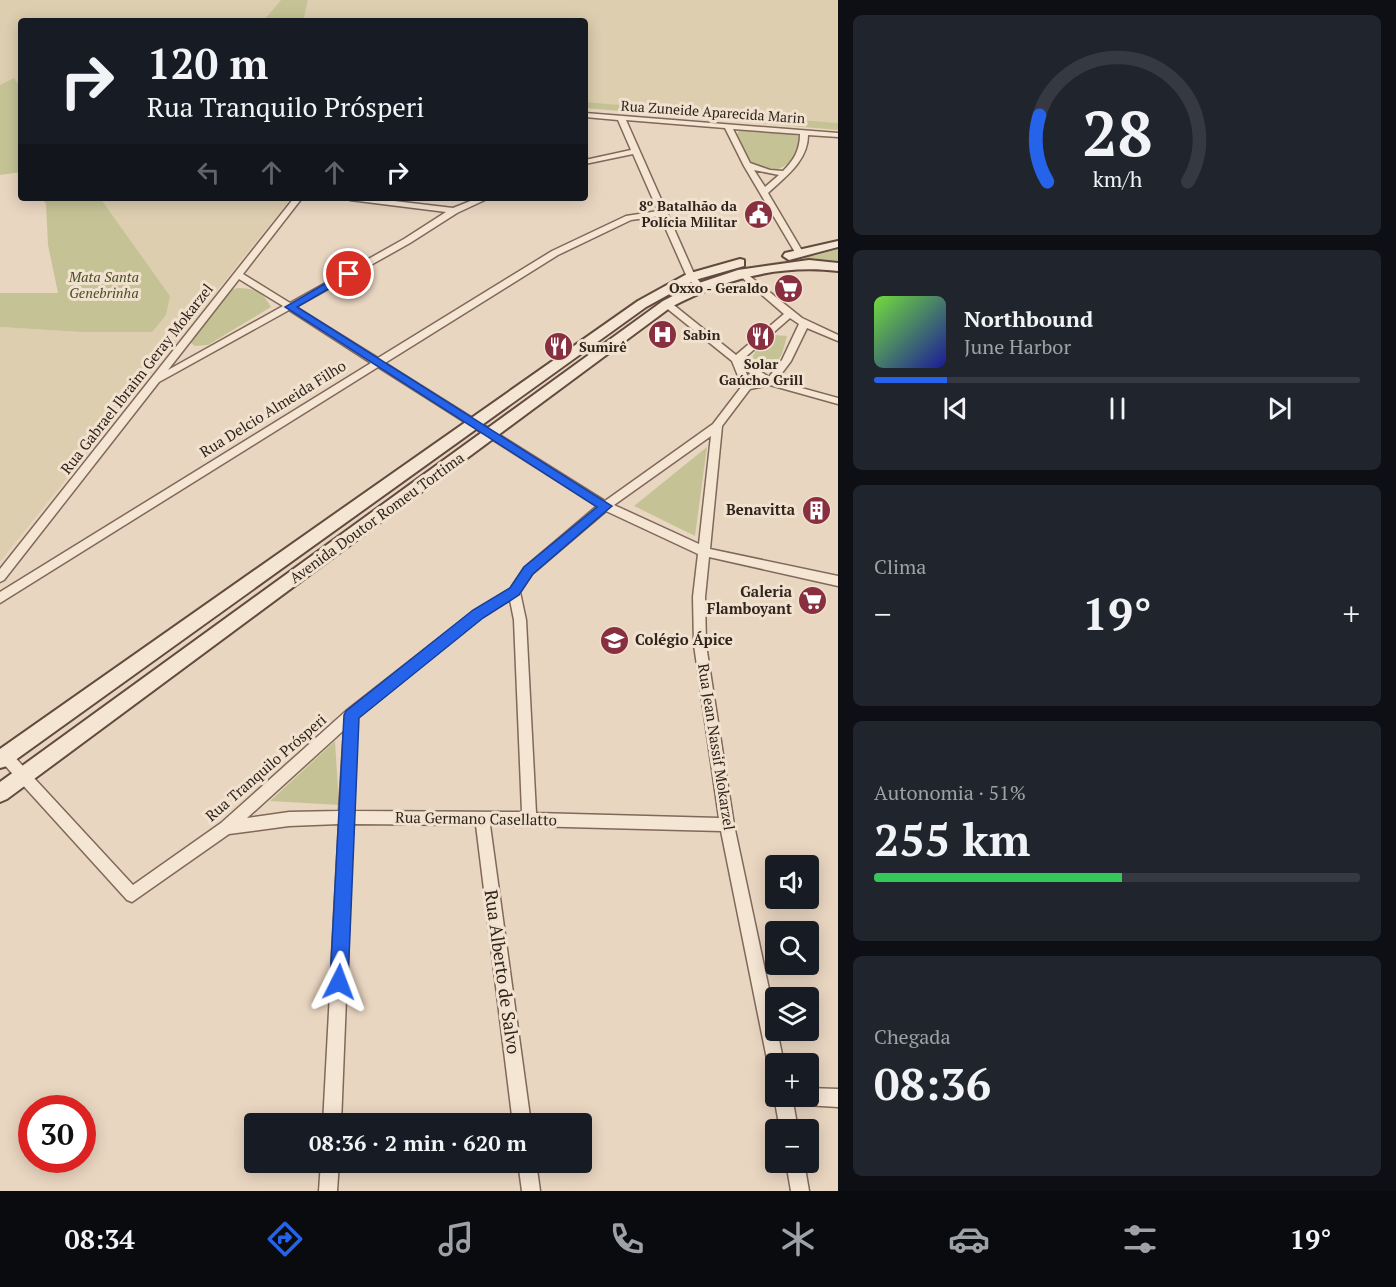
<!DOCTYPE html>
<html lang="pt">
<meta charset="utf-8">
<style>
:root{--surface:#171b24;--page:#20242c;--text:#f1f3f6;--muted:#9ea1a6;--line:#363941;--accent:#2563eb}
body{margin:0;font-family:"PT Serif",serif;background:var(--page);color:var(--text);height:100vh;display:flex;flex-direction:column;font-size:22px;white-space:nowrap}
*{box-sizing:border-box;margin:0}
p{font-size:20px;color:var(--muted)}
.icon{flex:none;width:33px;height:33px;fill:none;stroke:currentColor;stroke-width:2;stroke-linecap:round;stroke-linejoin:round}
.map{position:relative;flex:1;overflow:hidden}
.panel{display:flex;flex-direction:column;gap:15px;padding:15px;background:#0d0f14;width:558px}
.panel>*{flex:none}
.banner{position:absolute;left:18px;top:18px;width:570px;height:183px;border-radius:6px;box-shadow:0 3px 15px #0003;background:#171b24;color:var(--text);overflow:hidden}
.tools{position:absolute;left:765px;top:855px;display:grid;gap:12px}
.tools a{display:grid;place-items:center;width:54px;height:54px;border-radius:6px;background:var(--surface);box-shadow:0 3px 15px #0003;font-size:30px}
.speed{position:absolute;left:18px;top:1095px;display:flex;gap:12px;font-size:30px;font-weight:700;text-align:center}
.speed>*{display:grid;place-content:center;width:78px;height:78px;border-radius:50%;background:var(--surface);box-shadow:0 3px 15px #0003;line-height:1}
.speed .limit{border:9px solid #d22;background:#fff;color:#111}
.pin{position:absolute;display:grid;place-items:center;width:51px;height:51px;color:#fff;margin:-26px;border:3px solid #fff;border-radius:50%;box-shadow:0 2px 6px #0007}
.me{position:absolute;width:66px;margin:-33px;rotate:3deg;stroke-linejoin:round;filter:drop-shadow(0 0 4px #0008)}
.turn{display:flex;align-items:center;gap:21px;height:126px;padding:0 30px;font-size:27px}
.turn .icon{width:78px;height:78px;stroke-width:2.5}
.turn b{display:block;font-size:42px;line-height:51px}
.lanes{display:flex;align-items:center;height:57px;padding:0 30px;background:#0003;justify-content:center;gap:30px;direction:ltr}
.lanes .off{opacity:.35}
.big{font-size:45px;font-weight:700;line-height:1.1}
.panel .widget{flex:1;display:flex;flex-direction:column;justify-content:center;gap:9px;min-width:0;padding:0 21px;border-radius:9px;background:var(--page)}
.panel .dial{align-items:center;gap:0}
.dial svg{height:156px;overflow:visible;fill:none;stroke:var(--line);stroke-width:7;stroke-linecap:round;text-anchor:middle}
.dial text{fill:var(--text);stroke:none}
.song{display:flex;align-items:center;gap:18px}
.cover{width:72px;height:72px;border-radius:9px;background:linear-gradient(135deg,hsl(100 70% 55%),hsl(240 70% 35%))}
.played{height:6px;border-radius:3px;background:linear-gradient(90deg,var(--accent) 15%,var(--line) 15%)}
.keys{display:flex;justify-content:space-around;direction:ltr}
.heat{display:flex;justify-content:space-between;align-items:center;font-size:33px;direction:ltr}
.charge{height:9px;border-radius:4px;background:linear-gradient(90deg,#34c759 51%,var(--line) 0)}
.trip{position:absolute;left:244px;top:1113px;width:348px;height:60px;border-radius:6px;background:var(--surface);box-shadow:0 3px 15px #0003;font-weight:700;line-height:60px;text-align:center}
.menu{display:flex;height:96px;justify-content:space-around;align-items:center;background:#090b0e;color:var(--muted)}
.menu .icon{width:42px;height:42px}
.menu .active{color:var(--accent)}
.menu b{font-size:27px;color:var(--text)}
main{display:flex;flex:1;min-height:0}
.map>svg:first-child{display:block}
.farmland{fill:#ddceaf}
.green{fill:#c5c396}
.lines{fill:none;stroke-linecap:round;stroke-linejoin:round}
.street-casing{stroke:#80685a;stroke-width:3}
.secondary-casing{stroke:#624a3e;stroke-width:4}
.street{fill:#f5e5d3;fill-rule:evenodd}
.secondary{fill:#f5e5d3;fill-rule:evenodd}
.route{fill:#2563eb;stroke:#184099;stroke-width:1.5}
.labels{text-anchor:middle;stroke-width:6;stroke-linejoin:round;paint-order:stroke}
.far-street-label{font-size:14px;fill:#31241d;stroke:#f1e2cf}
.far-poi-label{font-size:14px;font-weight:bold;fill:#31241d;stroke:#f1e2cf;text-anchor:end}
.far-park-label{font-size:14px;font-style:italic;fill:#484c26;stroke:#f1e2cf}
.street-label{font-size:15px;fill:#31241d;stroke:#f1e2cf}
.poi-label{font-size:15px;font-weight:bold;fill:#31241d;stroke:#f1e2cf;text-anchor:end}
.near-street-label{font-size:18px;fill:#31241d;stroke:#f1e2cf}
</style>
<main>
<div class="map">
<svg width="838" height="1191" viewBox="0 0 838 1191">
<rect width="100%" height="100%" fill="#e9d6c1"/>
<g class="farmland">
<path d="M0,0H281L263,21H21V88L14,78L0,85Z"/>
<path d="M308,0H838V123L585,102V21H303Z"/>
<path d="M99,198H291L0,562V327L81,332L170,296Z"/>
</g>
<g class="green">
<path d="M281,0H308L303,21H263Z"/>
<path d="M14,78L21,88V172L0,175V85Z"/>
<path d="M585,102L838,123V130L585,108Z"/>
<path d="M741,128L789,132L798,136C807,159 770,183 752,163C746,156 742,143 737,134Z"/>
<path d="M42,198H100L170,296L166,315L152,332H81L0,327V293H58L48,245L46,204Z"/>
<path d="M838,249V263C805,257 767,264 735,272C725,274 714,280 703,279L733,269L818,255Z"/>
<path d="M238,288C255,288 263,292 271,307L208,345L195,346L191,343L192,339L230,290Z"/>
<path d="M774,335L787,336L782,354L772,370L759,369L751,359L759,346Z"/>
<path d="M707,447L695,536L634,506Z"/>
<path d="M335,741L339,805L270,801Z"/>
</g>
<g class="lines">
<defs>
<g id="street">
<path d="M585,113L838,133V137L808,135C808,161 785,177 768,193L804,254L800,257L796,254L744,166L725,128L626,120L695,276L704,287L703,289H697L687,277L660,216L631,220L558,255L385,363L605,501L713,424L742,386L732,361L664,306V302H670L736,355L784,314L739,275V271L742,270L802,318L838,335V341L807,328L791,361L776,381L838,398V404L770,385L750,389L722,426L710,549L838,576V586L709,557L705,597L706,645L734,825L776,1022V1030H777L784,1064H776V1072L770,1070L768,1064L721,831L490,825L531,1124H513L476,825L353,824L341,1124H323L339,824L289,826L229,834L132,902L127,900L0,760V752L5,750L10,752L133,885L221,823L346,711L474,611L510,589L524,568L597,506L378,367L0,603V592L371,363L289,310L159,382L4,580L0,582V569L294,198H302L243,274L290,303L404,239L446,212L350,200L346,198H369L453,208L478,198H489L457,213L410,243L296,307L378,358L552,251L626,216L658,211L633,154L585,164V160L631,150L618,120L585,117ZM733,129L800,134C800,150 794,160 783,171L770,170L750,163ZM754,170L779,175L765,187ZM239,279L283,306L168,370ZM790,318L799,324L782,360L769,377L742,360ZM745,370L761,380L750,382ZM711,436L699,544L614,505ZM606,511L698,554L693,597L694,645L719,818L536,813L526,620L520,592L532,574ZM510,600L514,620L522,812L354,811L357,718L482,617ZM344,730L339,811L289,812L247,818Z"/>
<path d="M808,1088L838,1089V1107L805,1105L799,1102L797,1096H808Z"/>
<path d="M776,1094V1096H792L798,1130H780L774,1096Z"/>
<path d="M321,1162H339L337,1191H319Z"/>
<path d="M518,1162H536L540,1191H522Z"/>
<path d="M786,1162H804L809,1191H791Z"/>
</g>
<g id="secondary">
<path d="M838,241V247L789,260L783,256L785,253Z"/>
<path d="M740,259L744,260V266L695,280L646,307L7,766L0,768V749L638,301L687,274Z"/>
<path d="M809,260L838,263V271C779,264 724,279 671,307L7,799L0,802V782L663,301L696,284L738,270Z"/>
</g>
</defs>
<use href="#street" class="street-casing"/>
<use href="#secondary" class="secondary-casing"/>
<use href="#street" class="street"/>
<use href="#secondary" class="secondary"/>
</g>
<path class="route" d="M345,272L354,274L297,307L612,506L533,574L519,595L483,618L359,718L348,982L346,989L339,991L333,989L330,982L344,715L346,711L473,610L510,588L524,567L597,507L285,307Z"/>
<defs>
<symbol id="civic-disc" viewBox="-11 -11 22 22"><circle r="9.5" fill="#893040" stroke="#f1e2cf"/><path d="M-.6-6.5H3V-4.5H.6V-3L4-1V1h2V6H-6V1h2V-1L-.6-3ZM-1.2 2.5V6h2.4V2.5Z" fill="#fff"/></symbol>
<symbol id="supermarket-disc" viewBox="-11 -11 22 22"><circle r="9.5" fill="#893040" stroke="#f1e2cf"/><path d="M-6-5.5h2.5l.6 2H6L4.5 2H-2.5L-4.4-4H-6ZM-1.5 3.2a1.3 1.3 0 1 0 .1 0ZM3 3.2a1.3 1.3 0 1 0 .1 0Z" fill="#fff"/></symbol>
<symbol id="hospital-disc" viewBox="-11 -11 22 22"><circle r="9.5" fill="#893040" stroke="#f1e2cf"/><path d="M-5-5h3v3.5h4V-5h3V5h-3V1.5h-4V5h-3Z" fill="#fff"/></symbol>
<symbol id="restaurant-disc" viewBox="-11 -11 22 22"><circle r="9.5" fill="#893040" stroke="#f1e2cf"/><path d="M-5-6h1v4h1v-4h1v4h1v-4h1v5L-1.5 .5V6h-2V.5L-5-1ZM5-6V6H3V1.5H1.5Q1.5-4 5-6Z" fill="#fff"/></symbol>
<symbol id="building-disc" viewBox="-11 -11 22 22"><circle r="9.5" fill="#893040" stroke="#f1e2cf"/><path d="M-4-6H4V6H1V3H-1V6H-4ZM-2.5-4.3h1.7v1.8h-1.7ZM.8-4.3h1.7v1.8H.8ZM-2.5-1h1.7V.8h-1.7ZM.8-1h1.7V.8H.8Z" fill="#fff"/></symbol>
<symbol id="school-disc" viewBox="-11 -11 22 22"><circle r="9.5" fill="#893040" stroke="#f1e2cf"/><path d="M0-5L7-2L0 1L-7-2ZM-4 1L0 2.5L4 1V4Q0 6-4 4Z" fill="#fff"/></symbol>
</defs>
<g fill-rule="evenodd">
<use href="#civic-disc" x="742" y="198" width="33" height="33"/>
<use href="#supermarket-disc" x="772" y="272" width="33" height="33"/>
<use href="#hospital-disc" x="646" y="318" width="33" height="33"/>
<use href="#restaurant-disc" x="744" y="320" width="33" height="33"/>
<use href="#restaurant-disc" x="542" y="330" width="33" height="33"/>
<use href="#building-disc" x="800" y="494" width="33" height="33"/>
<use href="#supermarket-disc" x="796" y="584" width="33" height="33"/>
<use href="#school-disc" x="598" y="624" width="33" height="33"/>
</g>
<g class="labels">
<g class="far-street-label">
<text transform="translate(713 112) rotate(4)" y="5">Rua Zuneide Aparecida Marin</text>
</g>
<g class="far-poi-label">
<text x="737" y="211">8º Batalhão da<tspan x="737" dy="16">Polícia Militar</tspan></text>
<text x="768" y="293">Oxxo - Geraldo</text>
<text x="683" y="340" text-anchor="start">Sabin</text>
<text x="579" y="352" text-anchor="start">Sumirê</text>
<text x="761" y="369" text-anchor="middle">Solar<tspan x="761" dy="16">Gaúcho Grill</tspan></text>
</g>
<g class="far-park-label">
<text x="104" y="282">Mata Santa<tspan x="104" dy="16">Genebrinha</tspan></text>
</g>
<g class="street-label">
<text transform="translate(137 379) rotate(-52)" y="5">Rua Gabrael Ibraim Geray Mokarzel</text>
<text transform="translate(273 409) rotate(-32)" y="5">Rua Delcio Almeida Filho</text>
<text transform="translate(377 518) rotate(-36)" y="5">Avenida Doutor Romeu Tortima</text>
<text transform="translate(716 747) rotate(81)" y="5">Rua Jean Nassif Mokarzel</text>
<text transform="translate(266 768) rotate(-41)" y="5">Rua Tranquilo Prósperi</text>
<text transform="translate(476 819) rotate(1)" y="5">Rua Germano Casellatto</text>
</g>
<g class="poi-label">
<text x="795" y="515">Benavitta</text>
<text x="792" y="597">Galeria<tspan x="792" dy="17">Flamboyant</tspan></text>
<text x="635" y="645" text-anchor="start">Colégio Ápice</text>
</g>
<g class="near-street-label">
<text transform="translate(502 972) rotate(82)" y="6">Rua Alberto de Salvo</text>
</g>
</g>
</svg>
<div class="tools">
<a><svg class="icon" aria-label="sound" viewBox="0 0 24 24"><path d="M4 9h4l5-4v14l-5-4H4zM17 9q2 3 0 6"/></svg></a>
<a><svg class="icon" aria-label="search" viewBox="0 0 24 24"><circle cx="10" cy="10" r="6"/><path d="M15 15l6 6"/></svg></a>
<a><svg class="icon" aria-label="layers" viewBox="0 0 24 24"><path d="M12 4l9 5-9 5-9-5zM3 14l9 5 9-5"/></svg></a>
<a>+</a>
<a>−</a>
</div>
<div class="speed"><div class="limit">30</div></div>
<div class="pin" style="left:349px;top:274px;background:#d93025"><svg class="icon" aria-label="arrive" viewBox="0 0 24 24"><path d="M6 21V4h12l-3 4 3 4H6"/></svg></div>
<svg class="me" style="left:339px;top:982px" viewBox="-20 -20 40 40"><path d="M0-17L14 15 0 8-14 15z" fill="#2563eb" stroke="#fff" stroke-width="4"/></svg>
<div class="trip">08:36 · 2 min · 620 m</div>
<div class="banner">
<div class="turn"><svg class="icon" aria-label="right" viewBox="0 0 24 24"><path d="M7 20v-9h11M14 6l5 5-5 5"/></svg><div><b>120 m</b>Rua Tranquilo Prósperi</div></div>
<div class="lanes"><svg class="icon off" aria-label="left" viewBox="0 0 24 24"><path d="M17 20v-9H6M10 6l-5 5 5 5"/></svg><svg class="icon off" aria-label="ahead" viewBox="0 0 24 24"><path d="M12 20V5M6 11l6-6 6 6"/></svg><svg class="icon off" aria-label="ahead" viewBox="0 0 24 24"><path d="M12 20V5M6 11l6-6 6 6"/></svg><svg class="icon" aria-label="right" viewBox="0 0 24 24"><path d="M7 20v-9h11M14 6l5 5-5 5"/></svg></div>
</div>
</div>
<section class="panel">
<div class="widget dial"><svg viewBox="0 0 100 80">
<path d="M14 69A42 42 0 1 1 86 69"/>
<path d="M14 69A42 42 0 0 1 10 35" stroke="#2563eb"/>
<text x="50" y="56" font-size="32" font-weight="700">28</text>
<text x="50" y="72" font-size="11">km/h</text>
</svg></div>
<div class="widget">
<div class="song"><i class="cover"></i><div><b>Northbound</b><p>June Harbor</p></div></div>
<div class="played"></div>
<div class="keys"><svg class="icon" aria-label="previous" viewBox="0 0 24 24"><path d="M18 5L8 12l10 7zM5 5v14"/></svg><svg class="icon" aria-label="pause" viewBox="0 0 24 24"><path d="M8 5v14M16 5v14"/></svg><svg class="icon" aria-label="next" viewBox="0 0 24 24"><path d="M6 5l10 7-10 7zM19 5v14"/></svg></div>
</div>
<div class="widget"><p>Clima</p>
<div class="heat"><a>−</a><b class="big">19°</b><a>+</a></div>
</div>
<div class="widget"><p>Autonomia · 51%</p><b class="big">255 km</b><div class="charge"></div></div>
<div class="widget"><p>Chegada</p><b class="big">08:36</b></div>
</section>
</main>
<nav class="menu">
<b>08:34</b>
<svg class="icon active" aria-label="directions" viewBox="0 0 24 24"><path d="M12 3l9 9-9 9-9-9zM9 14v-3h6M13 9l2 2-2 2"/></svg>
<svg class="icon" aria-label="music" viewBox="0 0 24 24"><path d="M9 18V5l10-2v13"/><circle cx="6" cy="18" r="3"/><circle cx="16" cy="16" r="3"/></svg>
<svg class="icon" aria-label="phone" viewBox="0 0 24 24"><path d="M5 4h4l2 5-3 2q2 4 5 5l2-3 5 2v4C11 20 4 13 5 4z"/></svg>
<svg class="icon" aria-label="climate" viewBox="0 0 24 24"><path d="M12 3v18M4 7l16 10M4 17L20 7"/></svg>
<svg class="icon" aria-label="car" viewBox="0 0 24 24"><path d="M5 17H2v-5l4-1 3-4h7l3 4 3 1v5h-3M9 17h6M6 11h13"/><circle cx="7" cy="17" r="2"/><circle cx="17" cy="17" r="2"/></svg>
<svg class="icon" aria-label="filters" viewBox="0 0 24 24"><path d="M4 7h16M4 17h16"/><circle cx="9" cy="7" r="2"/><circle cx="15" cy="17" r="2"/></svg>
<b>19°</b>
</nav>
